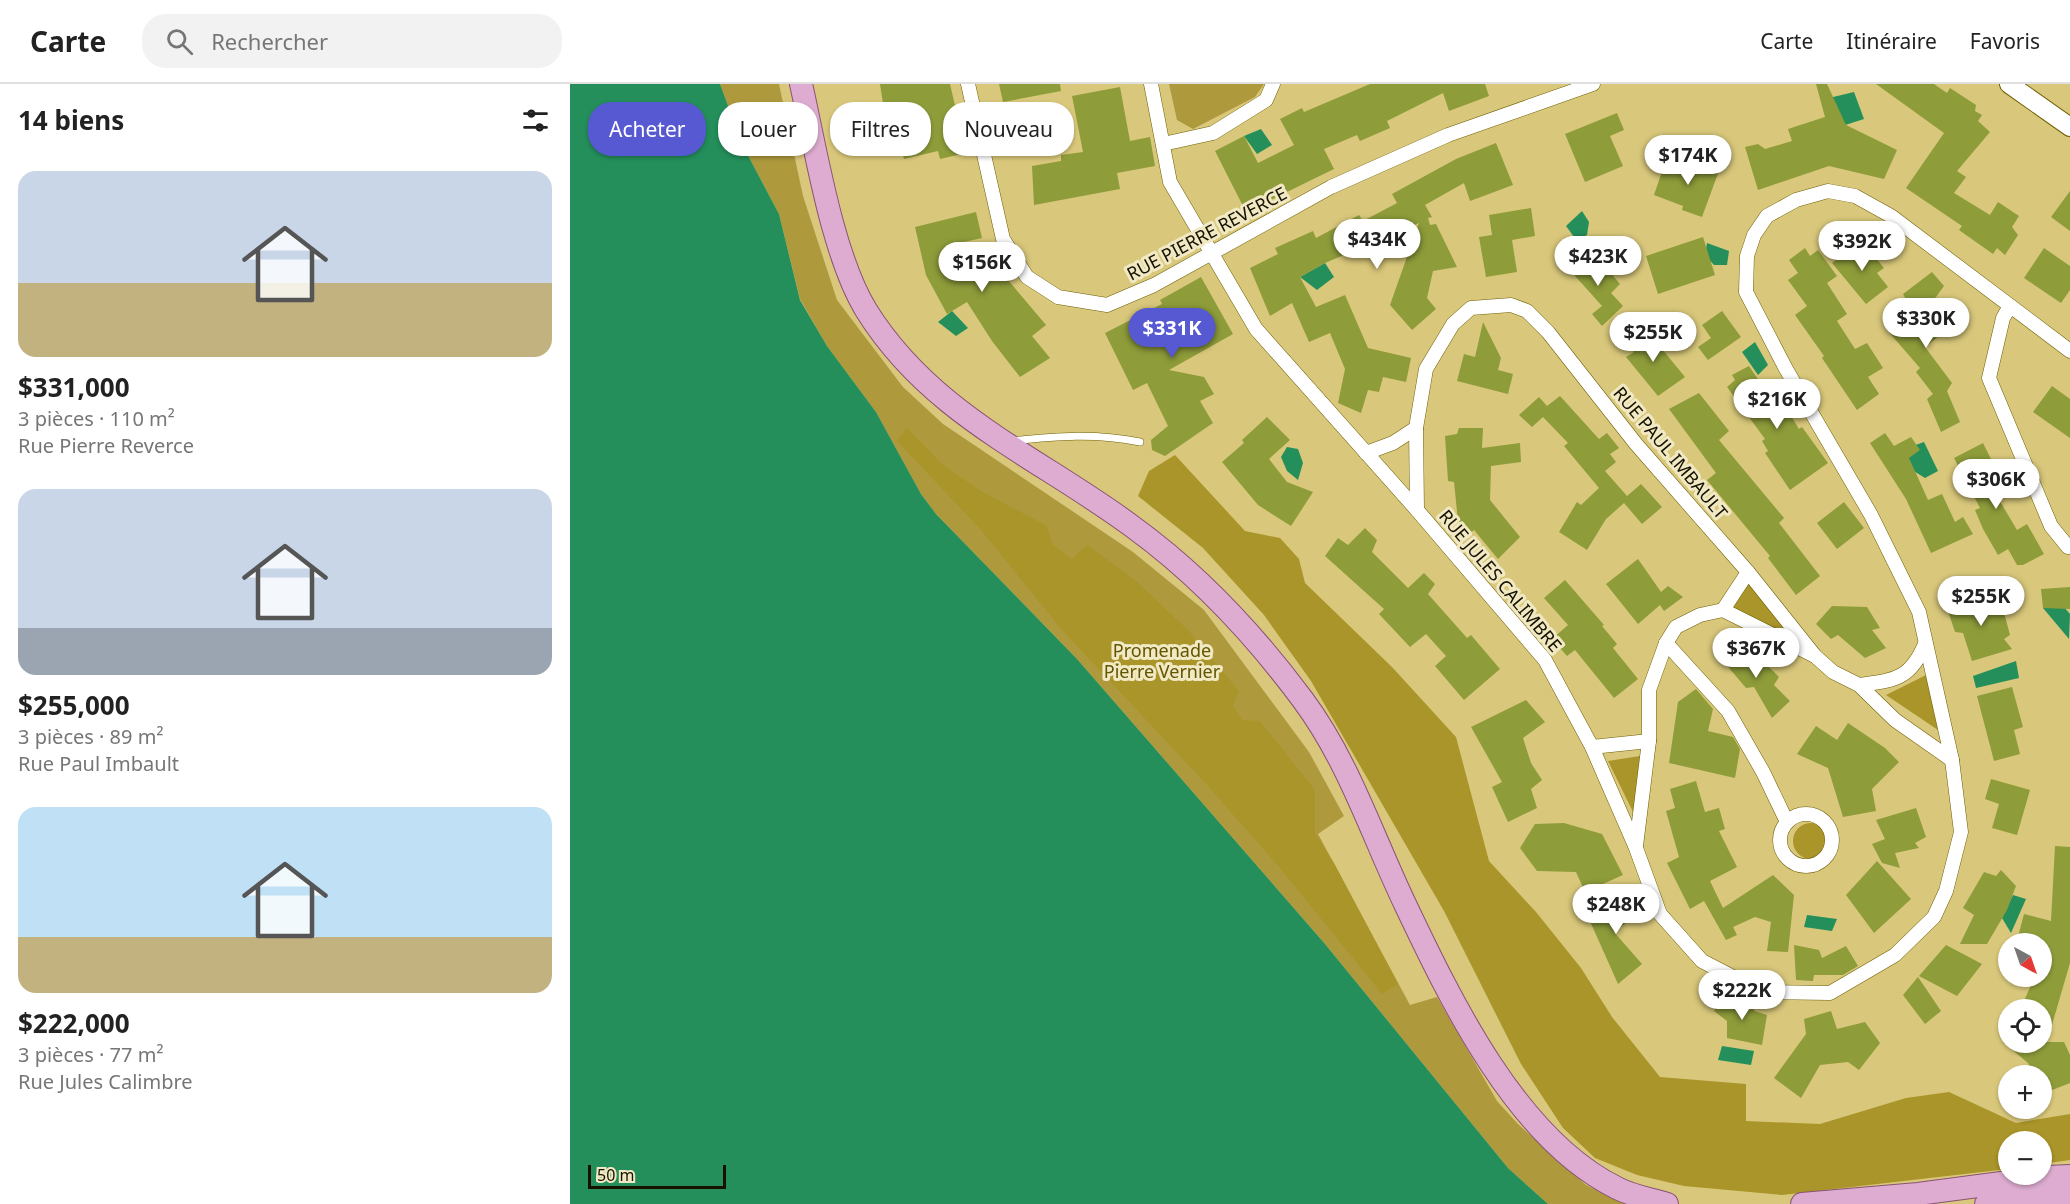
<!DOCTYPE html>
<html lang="fr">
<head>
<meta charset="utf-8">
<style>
  body { margin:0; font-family:"Noto Sans",sans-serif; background:#f2f2f2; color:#222; height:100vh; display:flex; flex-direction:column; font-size:22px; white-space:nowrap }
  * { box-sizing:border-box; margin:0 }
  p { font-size:20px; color:#767676 }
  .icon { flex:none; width:33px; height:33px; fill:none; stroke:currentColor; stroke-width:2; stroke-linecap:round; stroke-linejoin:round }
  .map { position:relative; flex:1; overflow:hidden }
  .panel { display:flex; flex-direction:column; background:#fff; width:570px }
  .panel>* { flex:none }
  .guide { position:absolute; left:18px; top:18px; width:570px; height:54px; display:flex; gap:12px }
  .needle { width:39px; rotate:140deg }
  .tools { position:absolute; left:1428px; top:849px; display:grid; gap:12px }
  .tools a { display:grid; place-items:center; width:54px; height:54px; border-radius:50%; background:#fff; box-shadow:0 2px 4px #0004; font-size:30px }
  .scale { position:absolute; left:18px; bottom:15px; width:138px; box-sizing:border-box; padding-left:6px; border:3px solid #171200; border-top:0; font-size:16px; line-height:21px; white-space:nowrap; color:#171200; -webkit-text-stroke:4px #f1e9c4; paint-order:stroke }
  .price { position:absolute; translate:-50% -51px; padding:0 14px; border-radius:21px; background:#fff; color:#222; font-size:20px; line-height:39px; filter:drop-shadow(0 2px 3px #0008) }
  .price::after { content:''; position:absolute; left:50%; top:36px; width:18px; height:14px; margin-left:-9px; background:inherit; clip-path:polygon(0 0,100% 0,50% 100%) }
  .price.selected { background:#5659d1; color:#fff }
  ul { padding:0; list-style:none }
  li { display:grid; align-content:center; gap:12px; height:318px; padding:0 18px }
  li span { display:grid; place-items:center; height:186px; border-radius:18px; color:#555 }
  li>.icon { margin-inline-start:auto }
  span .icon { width:108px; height:108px; fill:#fffc; stroke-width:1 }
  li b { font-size:26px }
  h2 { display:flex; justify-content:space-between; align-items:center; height:72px; padding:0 18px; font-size:26px }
  .chip { padding:0 21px; border-radius:24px; background:#fff; box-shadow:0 2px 4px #0004; font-size:21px; line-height:54px }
  .chip.selected { background:#5659d1; color:#fff }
  header { display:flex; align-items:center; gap:36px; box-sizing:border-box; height:84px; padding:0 30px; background:#fff; border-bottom:2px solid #e0e0e0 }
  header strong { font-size:28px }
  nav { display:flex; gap:33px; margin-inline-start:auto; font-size:21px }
  .search { width:420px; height:54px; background:#f2f2f2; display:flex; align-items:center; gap:15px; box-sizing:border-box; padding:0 21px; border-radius:24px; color:#767676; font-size:22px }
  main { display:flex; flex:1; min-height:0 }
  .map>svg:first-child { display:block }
  .green { fill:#ae9a3d }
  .forest { fill:#aa952a }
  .water { fill:#248f5b }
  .building { fill:#8e9c3a }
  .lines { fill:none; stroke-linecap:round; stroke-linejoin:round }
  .service-casing { stroke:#6f5f03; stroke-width:8 }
  .minor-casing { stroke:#6f5f03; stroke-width:15 }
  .tertiary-casing { stroke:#6f5f03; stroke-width:20 }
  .primary-casing { stroke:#895273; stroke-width:24 }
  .service { stroke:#fff; stroke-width:7 }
  .minor { stroke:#fff; stroke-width:14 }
  .tertiary { stroke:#fff; stroke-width:18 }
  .primary { stroke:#ddacd0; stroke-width:22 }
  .labels { text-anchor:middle; stroke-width:6; stroke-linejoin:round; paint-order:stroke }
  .street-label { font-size:18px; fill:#171200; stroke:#f1e9c4 }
  .park-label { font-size:18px; fill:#635400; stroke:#f1e9c4 }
</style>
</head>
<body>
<header>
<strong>Carte</strong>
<div class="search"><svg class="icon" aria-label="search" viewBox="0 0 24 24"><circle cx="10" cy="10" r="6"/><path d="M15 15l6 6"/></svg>Rechercher</div>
<nav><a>Carte</a><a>Itinéraire</a><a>Favoris</a></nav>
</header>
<main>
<section class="panel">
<h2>14 biens<svg class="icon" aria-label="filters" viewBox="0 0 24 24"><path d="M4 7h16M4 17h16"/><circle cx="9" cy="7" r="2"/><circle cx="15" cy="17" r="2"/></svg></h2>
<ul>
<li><span style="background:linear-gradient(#c9d6e8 60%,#c2b280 0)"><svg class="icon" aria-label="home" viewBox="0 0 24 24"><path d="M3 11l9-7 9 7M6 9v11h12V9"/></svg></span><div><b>$331,000</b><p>3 pièces · 110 m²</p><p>Rue Pierre Reverce</p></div></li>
<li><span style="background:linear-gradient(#c9d6e8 75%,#9aa5b1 0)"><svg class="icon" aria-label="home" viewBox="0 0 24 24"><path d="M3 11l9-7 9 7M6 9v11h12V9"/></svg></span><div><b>$255,000</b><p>3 pièces · 89 m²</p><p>Rue Paul Imbault</p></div></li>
<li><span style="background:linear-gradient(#bfe0f5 70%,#c2b280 0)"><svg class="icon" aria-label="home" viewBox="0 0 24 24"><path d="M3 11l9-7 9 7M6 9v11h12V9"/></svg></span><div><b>$222,000</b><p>3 pièces · 77 m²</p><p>Rue Jules Calimbre</p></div></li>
</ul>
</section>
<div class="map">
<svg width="1500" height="1120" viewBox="0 0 1500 1120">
  <rect width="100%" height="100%" fill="#d9c87b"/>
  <g class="green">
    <polygon points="150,0 209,0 233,112 267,216 333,303 373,340 563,468 634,526 739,668 774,732 748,750 840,921 867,913 927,1017 948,1040 1016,1101 1054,1120 978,1120 938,1084 755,860 507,575 366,430 351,410 306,328 257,262 230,215 209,130 173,62"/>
    <polygon points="599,0 694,0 685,13 623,45 607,36"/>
  </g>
  <g class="forest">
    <polygon points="337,344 372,380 411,407 477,442 482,460 502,475 517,461 563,494 619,547 669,607 663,621 672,636 690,637 745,706 745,749 764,779 828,900 812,910 710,784 637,701 492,546 411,446 327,357"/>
    <polygon points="605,371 675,447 710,454 729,475 735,499 822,583 886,653 919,777 966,828 1011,884 1042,933 1090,993 1176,1000 1176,1037 1250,1040 1336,1014 1379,1008 1446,1039 1500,1030 1500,1076 1472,1080 1472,1058 1438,1058 1438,1085 1212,1111 1114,1102 1067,1091 1025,1074 993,1044 951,980 874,827 741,597 694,531 633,464 568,412 579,387"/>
    <polygon points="1182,493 1235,564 1159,526"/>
    <polygon points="1358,590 1371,648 1316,611"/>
    <polygon points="1070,672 1064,730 1038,677"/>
    <circle cx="1241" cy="757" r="18"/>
  </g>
  <g class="water">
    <polygon points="0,0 150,0 173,62 209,130 230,216 257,262 306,328 351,410 366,430 507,575 755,860 938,1084 978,1120 0,1120"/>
    <polygon points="1284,8 1294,35 1269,43 1259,14"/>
    <polygon points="691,45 702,61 687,70 674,52"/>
    <polygon points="1012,127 1019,138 1017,151 1007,157 996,142"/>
    <polygon points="1137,159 1159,167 1157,181 1144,181 1135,171"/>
    <polygon points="755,179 764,193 747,206 730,193"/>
    <polygon points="382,227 398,244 386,252 368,238"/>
    <polygon points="1185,258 1198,281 1188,291 1172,268"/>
    <polygon points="1354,358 1368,387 1355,394 1334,381 1337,364"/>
    <polygon points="717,363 728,365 733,379 728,396 717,387 711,373"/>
    <polygon points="1489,517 1500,530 1499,555 1473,524"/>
    <polygon points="1446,577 1449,594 1406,604 1403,592"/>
    <polygon points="1443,811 1456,815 1441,849 1432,834"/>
    <polygon points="1237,831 1267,835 1262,847 1234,843"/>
    <polygon points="1152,962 1184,967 1181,981 1148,976"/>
  </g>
  <g class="building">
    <polygon points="310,0 380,0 396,69 370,75 368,67 334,75 322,25 314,26"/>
    <polygon points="429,0 490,0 491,7 433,18"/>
    <polygon points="800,0 915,0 919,12 879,27 873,9 817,37 820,44 790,57 787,51 754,65 764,85 676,128 645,67 674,52 688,79 724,61 710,35 732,24 734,28"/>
    <polygon points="1246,0 1257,0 1276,41 1327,66 1314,95 1259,82 1188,106 1175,63 1188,60 1195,65 1222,57 1218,45 1255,33"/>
    <polygon points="1306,0 1364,0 1377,9 1380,4 1406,21 1405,27 1412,31 1408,37 1420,48 1387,87 1396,93 1384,109 1420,131 1428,118 1449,132 1442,143 1448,151 1435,171 1427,164 1423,170 1389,146 1392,142 1336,104 1374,49"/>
    <polygon points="550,3 560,57 580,53 585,82 547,89 550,105 464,121 462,82 491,77 491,71 513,68 502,12"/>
    <polygon points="1047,29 1054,46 1040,52 1053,82 1015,98 995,50"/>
    <polygon points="926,59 943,101 900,117 894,99 855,121 862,133 858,134 860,141 866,140 887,183 863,187 857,214 866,225 842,246 820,221 849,139 755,179 730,193 746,223 775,211 798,264 841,274 836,298 813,293 809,308 798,306 791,329 768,319 775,285 760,249 739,258 722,219 700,232 680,184 708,170 705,164 743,147 746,154 789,131 793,137 827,119 822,110 886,75"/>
    <polygon points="1128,75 1150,84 1132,133 1112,126 1113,122 1084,111 1096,76 1123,87"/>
    <polygon points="1500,107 1500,147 1481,133"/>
    <polygon points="961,124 965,152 942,156 947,188 916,193 909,153 922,151 919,131"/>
    <polygon points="406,128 412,154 376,162 384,196 412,179 420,189 427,183 476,241 462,252 480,274 450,293 422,257 397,218 377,230 356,191 345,143"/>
    <polygon points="1133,153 1145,191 1088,210 1076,172"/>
    <polygon points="1284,161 1293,166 1296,162 1314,184 1307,189 1318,203 1296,220 1262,179"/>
    <polygon points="1235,164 1240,172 1248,166 1267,192 1257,199 1277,230 1267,237 1285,265 1297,259 1313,284 1298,293 1309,310 1287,326 1252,274 1254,272 1225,231 1237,222 1218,196 1228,189 1219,176"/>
    <polygon points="1474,164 1500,182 1500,206 1491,219 1454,194"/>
    <polygon points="1010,172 1018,181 1028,174 1050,200 1041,209 1053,222 1032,242 1022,230 1032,222 997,183"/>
    <polygon points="1362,188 1374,202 1353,231 1368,253 1355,263 1382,299 1377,307 1390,338 1371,348 1357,315 1363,310 1346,288 1350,284 1317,246 1342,226 1333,210"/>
    <polygon points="631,193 663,250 599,286 634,293 644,310 630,317 643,339 595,372 582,366 581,356 598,342 577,299 563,306 535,249 592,220 590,216"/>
    <polygon points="1152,227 1171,253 1138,276 1128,263 1141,254 1132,241"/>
    <polygon points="913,238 931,274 928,286 943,290 938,310 887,297 894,270 905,273"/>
    <polygon points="1074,243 1115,293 1088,312 1056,273 1064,268 1056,258"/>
    <polygon points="1179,282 1196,307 1204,304 1229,345 1232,343 1258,379 1220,406 1195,369 1198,367 1192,357 1195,355 1157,303 1165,296 1162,291"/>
    <polygon points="1482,302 1500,315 1500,354 1463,328"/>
    <polygon points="1129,309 1159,347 1149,356 1214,434 1209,439 1250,492 1226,511 1198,474 1200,472 1137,396 1146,389 1099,325"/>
    <polygon points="990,312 1029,355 1037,349 1049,364 1040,370 1046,378 1035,387 1057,412 1071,400 1092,423 1072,440 1054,419 1036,435 1017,466 989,448 1007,418 1011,421 1029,404 994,362 998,359 973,333 962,343 949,331 969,313 977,322"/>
    <polygon points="697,333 720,356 699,375 717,398 743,408 721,442 688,421 652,378 674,359 672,356"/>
    <polygon points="889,344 913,344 912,364 950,359 951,378 921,382 920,416 950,453 928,475 904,446 898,451 888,437 884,398 878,397 875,352 887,350"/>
    <polygon points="1315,349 1324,362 1341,353 1350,366 1339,374 1358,416 1372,410 1385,438 1393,433 1403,450 1361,469 1336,415 1300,359"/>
    <polygon points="1413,359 1423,379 1413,384 1428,414 1447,446 1457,440 1474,470 1453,481 1447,481 1438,465 1428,471 1413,445 1405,426 1410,424 1384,374"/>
    <polygon points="1274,418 1294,444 1267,465 1247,439"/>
    <polygon points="795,444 807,456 802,468 838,504 854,489 865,500 858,510 897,554 901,551 930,585 894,616 865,582 876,572 856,550 840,563 809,530 814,525 755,472 768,454 778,461"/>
    <polygon points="1068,475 1091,508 1098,502 1113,513 1094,527 1090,521 1068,540 1036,500"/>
    <polygon points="995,496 1034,541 1032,542 1047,560 1043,564 1068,595 1044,614 1005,566 997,572 982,555 998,541 974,514"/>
    <polygon points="1500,503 1500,525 1473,524 1471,505"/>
    <polygon points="1415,508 1423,526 1433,525 1440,551 1434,555 1442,565 1402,577 1393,549 1385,548 1377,524"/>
    <polygon points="1262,522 1297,523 1310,544 1302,546 1316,564 1295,574 1268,551 1261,555 1246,540"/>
    <polygon points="1164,561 1185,585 1193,577 1209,593 1204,601 1220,617 1202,634 1184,603 1176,604 1148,571"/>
    <polygon points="1442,603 1453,643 1444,646 1450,670 1424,677 1407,612"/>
    <polygon points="1126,605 1143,625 1138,647 1163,653 1170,665 1165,694 1099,679 1108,618"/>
    <polygon points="956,616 975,638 953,654 961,679 972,696 961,705 967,724 938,738 922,703 932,698 901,643"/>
    <polygon points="1278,639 1315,664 1329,678 1302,705 1306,727 1273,733 1258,684 1227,670 1246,642 1267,656"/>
    <polygon points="1421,695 1460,706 1447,751 1422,744 1429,720 1415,715"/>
    <polygon points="1126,697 1135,728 1149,724 1155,745 1149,747 1167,783 1140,797 1153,824 1203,791 1224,811 1218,868 1197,867 1201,838 1185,833 1163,843 1167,851 1156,856 1134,817 1120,825 1097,779 1109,773 1096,727 1105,724 1100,705"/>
    <polygon points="1346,724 1356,753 1345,759 1349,764 1325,769 1330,784 1312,779 1302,760 1315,755 1306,736"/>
    <polygon points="994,739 1032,750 1053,791 1015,808 1006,788 967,787 950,764 965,740"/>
    <polygon points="1485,762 1500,763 1500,879 1477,958 1494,958 1500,971 1500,999 1472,1010 1472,992 1464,992 1458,979 1433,958 1472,958 1472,926 1450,926 1465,892 1472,892 1472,860 1446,860 1454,830 1481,837"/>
    <polygon points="1307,777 1341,815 1304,849 1276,811"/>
    <polygon points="1431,786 1446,802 1437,826 1417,860 1390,860 1404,831 1393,824 1414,788 1426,792"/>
    <polygon points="1058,804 1068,830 1044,848 1072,880 1048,900 1019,835"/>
    <polygon points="1224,861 1249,866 1252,874 1276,862 1288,882 1273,891 1244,891 1243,897 1226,896"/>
    <polygon points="1376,861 1412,880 1387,912 1349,892"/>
    <polygon points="1348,893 1371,927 1355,940 1333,911"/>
    <polygon points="1151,914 1175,917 1185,922 1184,927 1197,931 1192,961 1157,954 1157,937 1144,927"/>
    <polygon points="1261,927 1267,945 1295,938 1310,959 1289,986 1278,978 1250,981 1231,1014 1204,994 1236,950 1234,935"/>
  </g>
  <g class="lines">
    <g class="service-casing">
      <path id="service" d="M442,357C487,352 526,349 570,358"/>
    </g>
    <g class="minor-casing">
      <g id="minor">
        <polyline points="398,0 433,155 457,193 488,213 537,221 584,201 761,103 878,51 1023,0"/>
        <polyline points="581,0 600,98 686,245 847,426 975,576 1022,663 1066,764 1090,830 1132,877 1192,908 1260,909 1325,871 1364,833 1376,807 1391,748 1382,676 1349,528 1301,431 1216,285 1176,208 1177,172 1184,151 1197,132 1226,116 1258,107 1285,112 1321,132 1500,267"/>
        <polyline points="593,60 643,49 696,16 703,0"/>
        <polyline points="1440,222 1433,234 1419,294 1481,442 1498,463"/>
        <polyline points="796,369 823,359 846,344"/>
        <polyline points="847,426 846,344 856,285 883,240 901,224 941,221 957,227 978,248 1066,360 1178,488 1245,572"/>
        <polyline points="1153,526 1178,488"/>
        <polyline points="1096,559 1158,627 1193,688 1217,738"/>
        <path d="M1289,601C1324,596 1340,596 1355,560"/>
        <polyline points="1022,663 1079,657 1079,606 1096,559 1106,543 1130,531 1153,526 1245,572 1263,588 1289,601 1325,636 1382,676"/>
        <circle cx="1236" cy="756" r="26"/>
        <polyline points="1066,762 1079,657"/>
      </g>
    </g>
    <g class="tertiary-casing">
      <polyline id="tertiary" points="1439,0 1500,43"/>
    </g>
    <g class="primary-casing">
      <g id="primary">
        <path d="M231,0C246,66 262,170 296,226C361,331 469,373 563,443C629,491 684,550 733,616C779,678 802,751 835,820C881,917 947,1055 1047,1104C1062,1112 1081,1115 1097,1120"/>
        <polyline points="1232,1120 1348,1110 1477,1093 1500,1092"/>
        <polyline points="1416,1120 1500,1112"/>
      </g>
    </g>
    <use href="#service" class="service"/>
    <use href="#minor" class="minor"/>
    <use href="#tertiary" class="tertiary"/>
    <use href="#primary" class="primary"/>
  </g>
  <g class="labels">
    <g class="street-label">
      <text transform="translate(637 150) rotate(-28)" y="6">RUE PIERRE REVERCE</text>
      <text transform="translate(1100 369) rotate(50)" y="6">RUE PAUL IMBAULT</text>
      <text transform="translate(930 497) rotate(50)" y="6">RUE JULES CALIMBRE</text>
    </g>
    <g class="park-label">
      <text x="592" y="573">Promenade<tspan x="592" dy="21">Pierre Vernier</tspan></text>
    </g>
  </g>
</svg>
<div class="tools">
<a><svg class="needle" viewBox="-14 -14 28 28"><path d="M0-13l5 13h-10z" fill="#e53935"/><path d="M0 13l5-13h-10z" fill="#767676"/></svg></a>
<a><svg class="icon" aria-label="locate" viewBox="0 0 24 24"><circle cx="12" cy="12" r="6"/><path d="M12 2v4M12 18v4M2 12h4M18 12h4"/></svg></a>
<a>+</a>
<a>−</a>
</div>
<div class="scale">50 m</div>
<b class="price" style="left:1118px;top:102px">$174K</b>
<b class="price" style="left:807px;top:186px">$434K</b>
<b class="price" style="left:1292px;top:188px">$392K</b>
<b class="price" style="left:1028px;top:203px">$423K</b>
<b class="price" style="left:412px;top:209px">$156K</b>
<b class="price" style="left:1356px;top:265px">$330K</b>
<b class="price selected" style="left:602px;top:275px">$331K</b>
<b class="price" style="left:1083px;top:279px">$255K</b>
<b class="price" style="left:1207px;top:346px">$216K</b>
<b class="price" style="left:1426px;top:426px">$306K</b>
<b class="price" style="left:1411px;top:543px">$255K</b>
<b class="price" style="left:1186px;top:595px">$367K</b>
<b class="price" style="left:1046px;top:851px">$248K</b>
<b class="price" style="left:1172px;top:937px">$222K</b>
<div class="guide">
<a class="chip selected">Acheter</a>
<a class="chip">Louer</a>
<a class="chip">Filtres</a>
<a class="chip">Nouveau</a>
</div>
</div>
</main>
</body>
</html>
